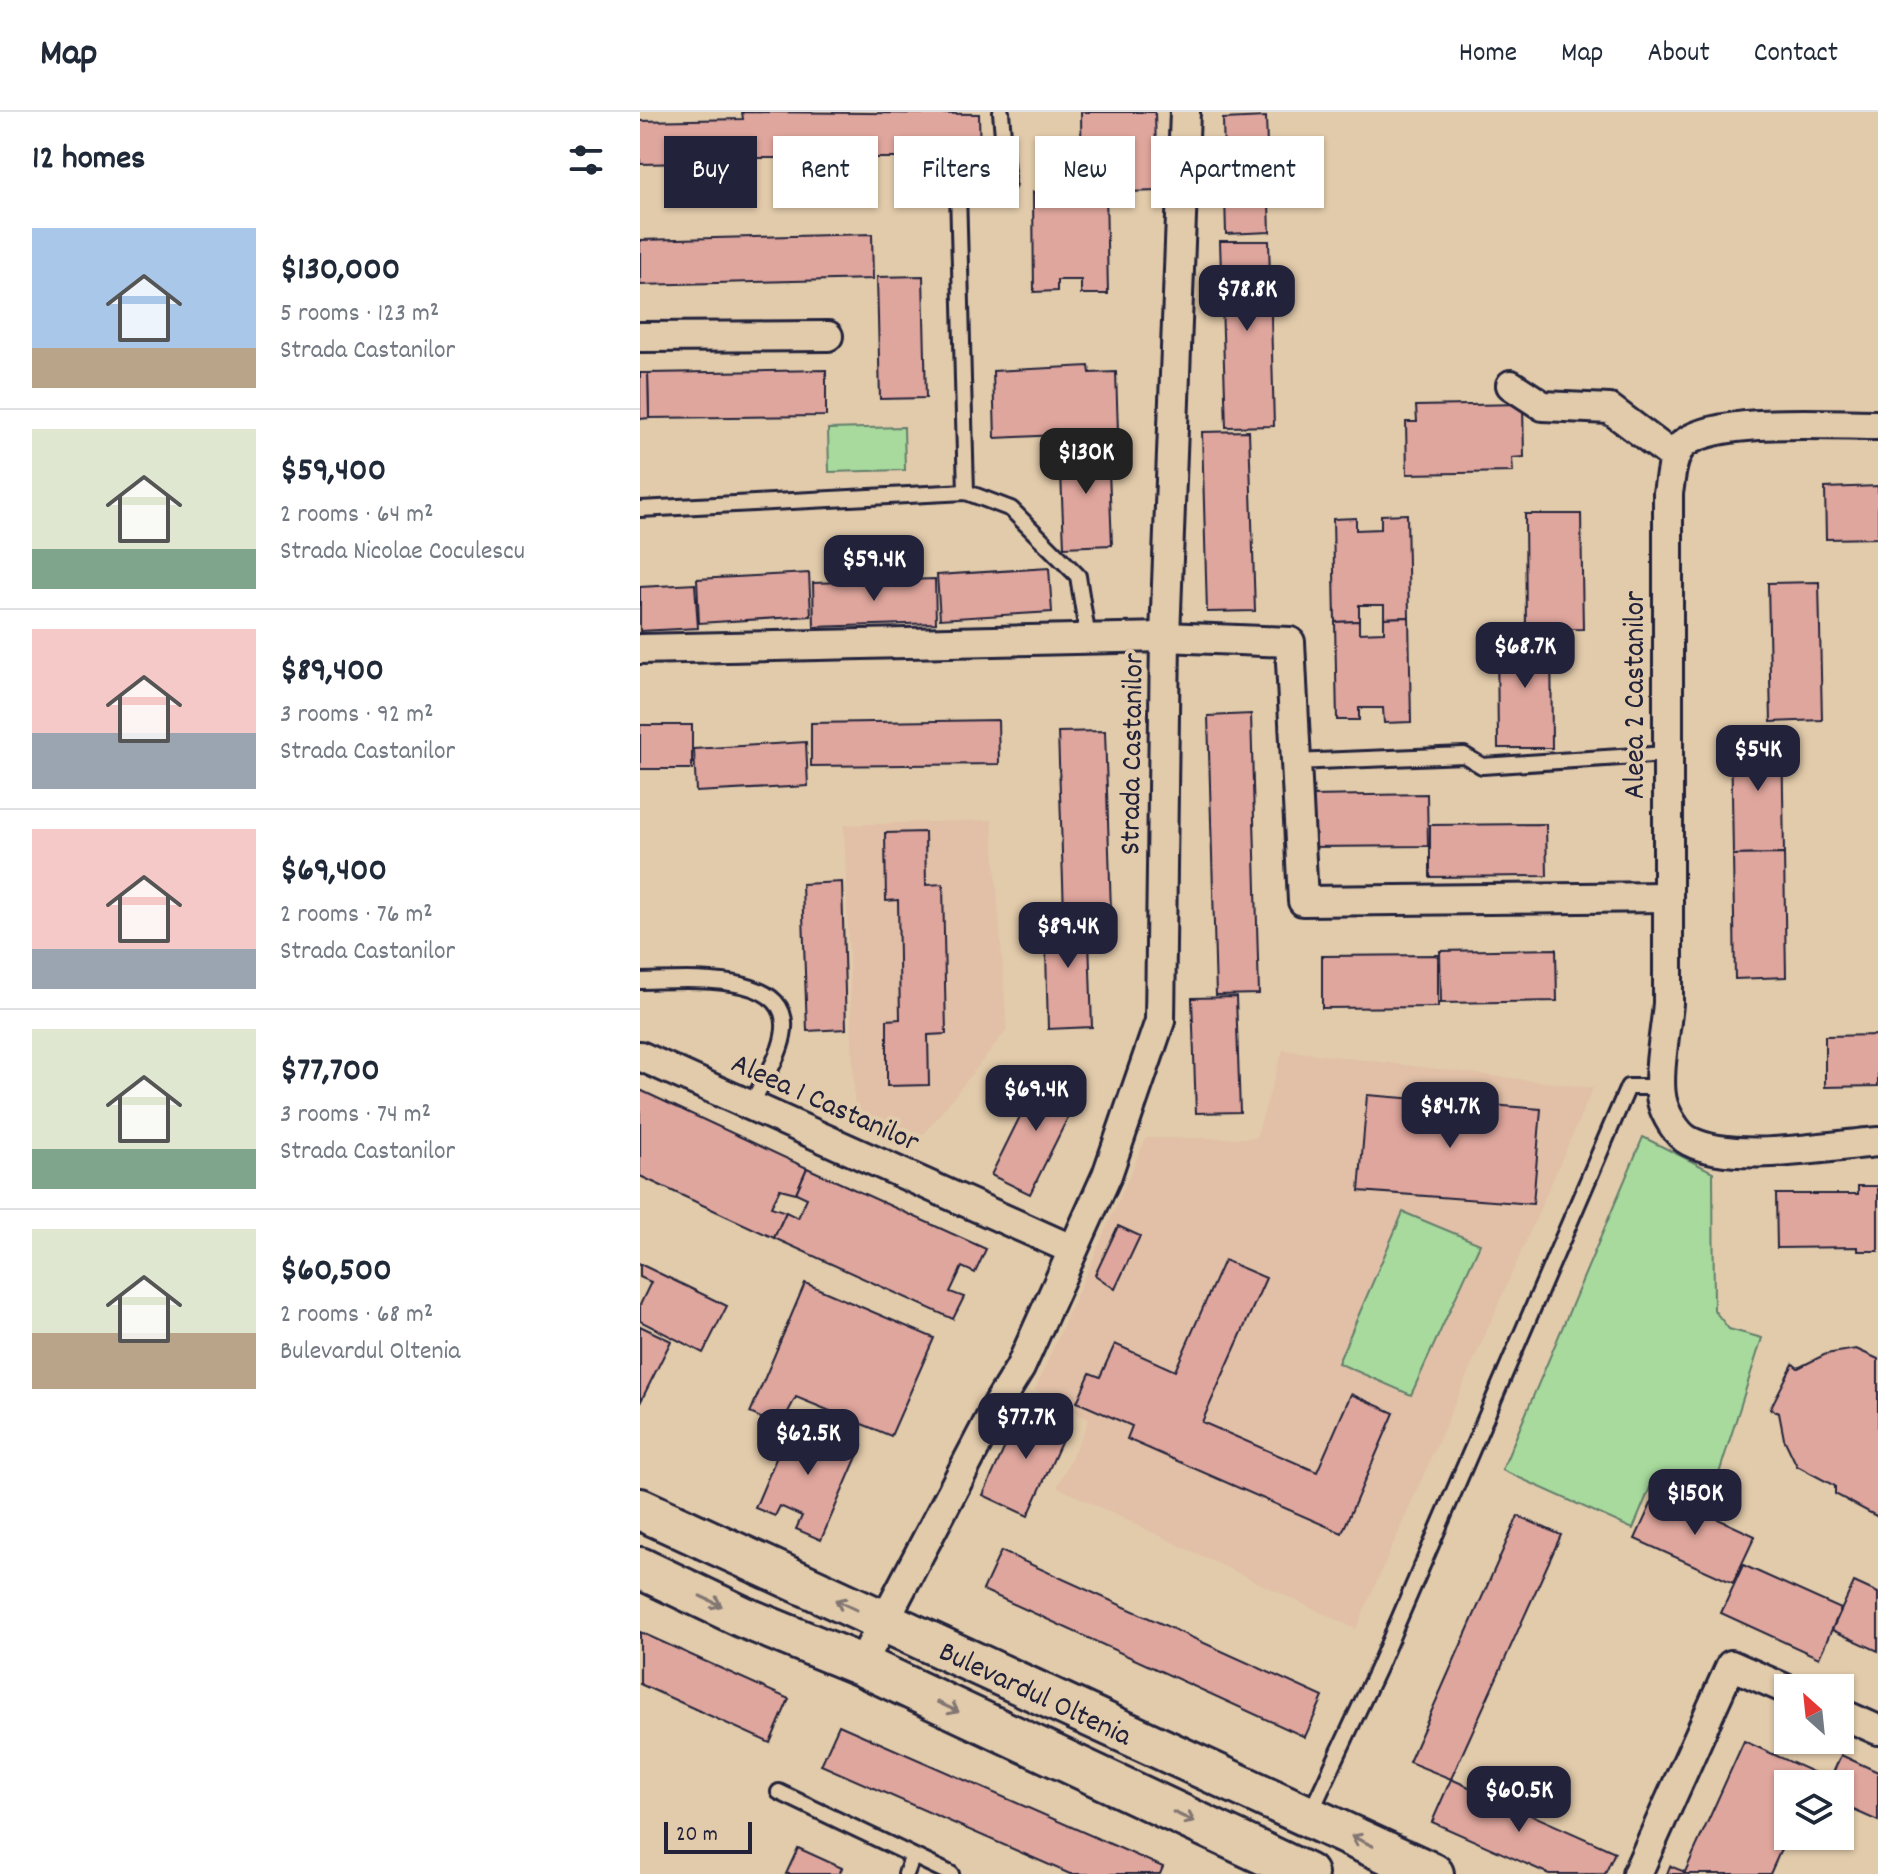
<!DOCTYPE html>
<html lang="en">
<head>
<meta charset="utf-8">
<style>
  body { margin:0; font-family:Dekko,sans-serif; background:#f6f6f7; color:#1f2937; height:100vh; display:flex; flex-direction:column; font-size:30px; white-space:nowrap }
  * { box-sizing:border-box; margin:0 }
  p { font-size:26px; color:#747a83 }
  .icon { flex:none; width:44px; height:44px; fill:none; stroke:currentColor; stroke-width:2; stroke-linecap:round; stroke-linejoin:round }
  .map { position:relative; flex:1; overflow:hidden }
  .sheet { display:flex; flex-direction:column; background:#fff; width:640px }
  .sheet>* { flex:none }
  .banner { position:absolute; left:24px; top:24px; width:760px; height:72px; display:flex; gap:16px }
  .needle { width:52px; rotate:333deg }
  .fabs { position:absolute; left:1134px; top:1562px; display:grid; gap:16px }
  .fabs a { display:grid; place-items:center; width:80px; height:80px; border-radius:0px; background:#fff; box-shadow:0 2px 6px #0004; font-size:40px }
  .scale { position:absolute; left:24px; bottom:20px; width:88px; box-sizing:border-box; padding-left:8px; border:4px solid #22223b; border-top:0; font-size:22px; line-height:28px; white-space:nowrap; color:#22223b; -webkit-text-stroke:6px #e2cbab; paint-order:stroke }
  .price { position:absolute; translate:-50% -68px; padding:0 18px; border-radius:16px; background:#22223b; color:#fff; font-size:26px; line-height:52px; filter:drop-shadow(0 2px 4px #0008) }
  .price::after { content:''; position:absolute; left:50%; top:48px; width:24px; height:18px; margin-left:-12px; background:inherit; clip-path:polygon(0 0,100% 0,50% 100%) }
  .price.current { background:#222; color:#fff }
  ul { padding:0; list-style:none }
  li { display:flex; align-items:center; gap:24px; height:200px; padding:0 32px }
  li+li { border-top:2px solid #e0e1e3 }
  li span { display:grid; place-items:center; flex:none; width:224px; height:160px; border-radius:0px; color:#555 }
  li>.icon { margin-inline-start:auto }
  span .icon { width:96px; height:96px; fill:#fffc; stroke-width:1 }
  li b { font-size:34px }
  h2 { display:flex; justify-content:space-between; align-items:center; height:96px; padding:0 32px; font-size:34px }
  .pill { padding:0 28px; border-radius:0px; background:#fff; box-shadow:0 2px 6px #0004; font-size:28px; line-height:72px }
  .pill.current { background:#22223b; color:#fff }
  header { display:flex; align-items:center; gap:48px; box-sizing:border-box; height:112px; padding:0 40px; background:#fff; border-bottom:2px solid #e0e1e3 }
  header strong { font-size:38px }
  nav { display:flex; gap:44px; margin-inline-start:auto; font-size:28px }
  main { display:flex; flex:1; min-height:0 }
  .map>svg:first-child { display:block }
  .built { fill:#e1c0a7 }
  .green { fill:#a7da9c; stroke:#647e6c; stroke-width:2 }
  .building { fill:#dfa69d; stroke:#22223b; stroke-width:2 }
  .lines { fill:none; stroke-linecap:round; stroke-linejoin:round }
  .lane-casing { stroke:#22223b; stroke-width:20 }
  .street-casing { stroke:#22223b; stroke-width:34 }
  .secondary-casing { stroke:#22223b; stroke-width:46 }
  .lane { stroke:#e2cbab; stroke-width:14 }
  .street { stroke:#e2cbab; stroke-width:28 }
  .secondary { stroke:#e2cbab; stroke-width:40 }
  .oneway { stroke:#827673 }
  .labels { text-anchor:middle; stroke-width:8; stroke-linejoin:round; paint-order:stroke }
  .street-label { font-size:30px; fill:#22223b; stroke:#e2cbab }
</style>
</head>
<body>
<header>
<strong>Map</strong>
<nav><a>Home</a><a>Map</a><a>About</a><a>Contact</a></nav>
</header>
<main>
<section class="sheet">
<h2>12 homes<svg class="icon" aria-label="filters" viewBox="0 0 24 24"><path d="M4 7h16M4 17h16"/><circle cx="9" cy="7" r="2"/><circle cx="15" cy="17" r="2"/></svg></h2>
<ul>
<li><span style="background:linear-gradient(#a9c7e8 75%,#b9a48a 0)"><svg class="icon" aria-label="home" viewBox="0 0 24 24"><path d="M3 11l9-7 9 7M6 9v11h12V9"/></svg></span><div><b>$130,000</b><p>5 rooms · 123 m²</p><p>Strada Castanilor</p></div></li>
<li><span style="background:linear-gradient(#dfe7d0 75%,#7fa58c 0)"><svg class="icon" aria-label="home" viewBox="0 0 24 24"><path d="M3 11l9-7 9 7M6 9v11h12V9"/></svg></span><div><b>$59,400</b><p>2 rooms · 64 m²</p><p>Strada Nicolae Coculescu</p></div></li>
<li><span style="background:linear-gradient(#f6c9c9 65%,#9aa5b1 0)"><svg class="icon" aria-label="home" viewBox="0 0 24 24"><path d="M3 11l9-7 9 7M6 9v11h12V9"/></svg></span><div><b>$89,400</b><p>3 rooms · 92 m²</p><p>Strada Castanilor</p></div></li>
<li><span style="background:linear-gradient(#f6c9c9 75%,#9aa5b1 0)"><svg class="icon" aria-label="home" viewBox="0 0 24 24"><path d="M3 11l9-7 9 7M6 9v11h12V9"/></svg></span><div><b>$69,400</b><p>2 rooms · 76 m²</p><p>Strada Castanilor</p></div></li>
<li><span style="background:linear-gradient(#dfe7d0 75%,#7fa58c 0)"><svg class="icon" aria-label="home" viewBox="0 0 24 24"><path d="M3 11l9-7 9 7M6 9v11h12V9"/></svg></span><div><b>$77,700</b><p>3 rooms · 74 m²</p><p>Strada Castanilor</p></div></li>
<li><span style="background:linear-gradient(#dfe7d0 65%,#b9a48a 0)"><svg class="icon" aria-label="home" viewBox="0 0 24 24"><path d="M3 11l9-7 9 7M6 9v11h12V9"/></svg></span><div><b>$60,500</b><p>2 rooms · 68 m²</p><p>Bulevardul Oltenia</p></div></li>
</ul>
</section>
<div class="map">
<svg width="1238" height="1762" viewBox="0 0 1238 1762">
  <rect width="100%" height="100%" fill="#e2cbab"/>
  <filter id="ink" filterUnits="userSpaceOnUse"><feTurbulence type="fractalNoise" baseFrequency=".0125" numOctaves="2"/><feDisplacementMap in="SourceGraphic" scale="16" xChannelSelector="R" yChannelSelector="G"/><feConvolveMatrix kernelMatrix="1 2 1 2 8 2 1 2 1" color-interpolation-filters="sRGB"/></filter>
  <g filter="url(#ink)">
    <g class="built">
      <polygon points="352,708 367,918 284,1022 215,1008 204,713"/>
      <polygon points="643,938 953,976 716,1517 417,1375 449,1308 395,1277 506,1026 616,1026"/>
    </g>
    <g class="green">
      <polygon points="264,315 265,358 189,360 188,317"/>
      <polygon points="1003,1025 1073,1060 1074,1198 1089,1217 1122,1226 1076,1371 1055,1381 1014,1366 993,1417 862,1358"/>
      <polygon points="763,1100 840,1132 771,1283 698,1251"/>
    </g>
    <g class="building">
      <polygon points="102,0 339,2 340,46 104,46 104,50 0,52 0,9 103,7"/>
      <polygon points="441,0 515,0 517,79 488,80 488,66 466,66 466,78 442,79"/>
      <polygon points="626,5 630,120 586,122 583,7"/>
      <polygon points="466,78 468,182 441,182 441,168 417,168 417,179 394,180 393,80 417,80 417,93 442,92 442,79"/>
      <polygon points="232,122 233,167 0,173 0,128"/>
      <polygon points="580,129 629,129 634,314 586,315"/>
      <polygon points="283,164 286,286 240,287 237,165"/>
      <polygon points="449,254 450,261 476,260 478,320 355,326 353,259"/>
      <polygon points="186,258 186,304 9,306 8,261"/>
      <polygon points="0,261 8,261 9,306 0,307"/>
      <polygon points="883,292 884,345 872,346 873,360 767,362 766,310 777,310 776,294"/>
      <polygon points="609,319 615,499 567,500 562,320"/>
      <polygon points="468,334 472,433 424,435 420,336"/>
      <polygon points="1238,374 1238,426 1186,427 1185,376"/>
      <polygon points="767,402 769,505 744,506 744,493 719,493 719,509 695,510 693,407 716,406 716,418 741,417 741,403"/>
      <polygon points="885,402 941,402 943,517 886,518"/>
      <polygon points="409,456 412,500 300,507 297,463"/>
      <polygon points="169,461 171,504 59,511 57,467"/>
      <polygon points="295,467 296,511 174,515 173,471"/>
      <polygon points="1179,470 1182,608 1131,610 1128,471"/>
      <polygon points="55,472 58,516 0,519 0,475"/>
      <polygon points="769,505 771,610 744,611 743,596 719,596 719,608 697,608 695,510 719,509 719,521 744,520 744,506"/>
      <polygon points="911,520 912,636 858,636 857,521"/>
      <polygon points="611,602 619,882 576,883 568,604"/>
      <polygon points="358,608 359,652 171,654 171,611"/>
      <rect x="0" y="613" width="52" height="44"/>
      <polygon points="465,619 471,799 424,800 418,620"/>
      <polygon points="1142,619 1144,742 1093,743 1091,620"/>
      <polygon points="166,630 168,674 56,680 54,637"/>
      <polygon points="787,682 788,734 671,735 671,684"/>
      <polygon points="906,712 907,764 790,765 790,713"/>
      <polygon points="285,720 286,773 303,772 306,922 288,923 289,973 247,974 247,908 260,907 258,788 246,789 245,721"/>
      <polygon points="1144,742 1146,865 1095,867 1093,743"/>
      <polygon points="202,770 206,917 167,919 162,772"/>
      <polygon points="448,800 452,915 408,917 405,801"/>
      <polygon points="916,837 917,889 801,891 800,839"/>
      <polygon points="798,843 798,895 682,896 682,844"/>
      <polygon points="596,885 600,1000 556,1001 552,886"/>
      <polygon points="1238,923 1238,974 1185,975 1185,924"/>
      <polygon points="402,960 441,979 390,1082 351,1063"/>
      <polygon points="0,978 167,1056 156,1081 140,1077 131,1095 146,1100 134,1126 0,1064"/>
      <polygon points="727,983 901,997 893,1092 719,1079"/>
      <polygon points="167,1056 346,1137 335,1161 322,1155 310,1180 324,1185 313,1207 134,1126 146,1100 158,1106 167,1086 156,1081"/>
      <polygon points="1218,1074 1238,1074 1238,1139 1218,1139 1218,1135 1137,1136 1136,1082 1218,1082"/>
      <polygon points="478,1114 500,1124 475,1177 455,1163"/>
      <polygon points="584,1148 626,1166 562,1310 677,1360 711,1282 754,1301 702,1421 487,1327 492,1314 437,1290 450,1261 460,1265 475,1232 535,1259"/>
      <polygon points="0,1152 87,1194 63,1241 0,1209 0,1193 11,1170 0,1165"/>
      <polygon points="165,1171 294,1226 251,1324 156,1285 140,1315 110,1301"/>
      <polygon points="0,1214 31,1229 0,1291"/>
      <polygon points="1216,1237 1238,1247 1238,1405 1195,1382 1195,1374 1157,1354 1144,1327 1139,1301 1130,1297 1153,1252 1158,1256 1186,1242"/>
      <polygon points="383,1295 428,1315 388,1404 343,1383"/>
      <polygon points="154,1304 177,1314 172,1326 194,1336 199,1323 222,1333 181,1428 156,1417 162,1404 140,1394 135,1404 115,1396"/>
      <polygon points="1017,1379 1115,1424 1093,1471 995,1427"/>
      <polygon points="878,1404 921,1423 811,1667 769,1650"/>
      <polygon points="361,1439 683,1585 665,1625 343,1478"/>
      <polygon points="1103,1453 1201,1497 1179,1546 1081,1501"/>
      <polygon points="1214,1470 1238,1481 1238,1539 1192,1518"/>
      <polygon points="0,1520 149,1587 130,1631 0,1572"/>
      <polygon points="199,1613 523,1755 520,1762 430,1762 181,1653"/>
      <polygon points="1104,1629 1175,1661 1170,1672 1148,1672 1148,1722 1130,1762 1027,1762 1030,1754 1045,1760"/>
      <polygon points="1201,1643 1238,1660 1238,1709 1200,1692 1200,1672 1188,1672"/>
      <polygon points="811,1667 975,1740 965,1762 909,1762 792,1710"/>
      <polygon points="158,1736 202,1756 199,1762 146,1762"/>
    </g>
    <g class="lines">
      <g class="lane-casing">
        <g id="lane">
          <polyline points="326,380 318,79 367,72 361,0"/>
          <polyline points="0,397 326,380 371,397 438,464 448,527"/>
          <polyline points="654,650 824,643 842,654 1027,642"/>
          <path d="M0,869C38,869 157,856 143,924C139,947 121,972 111,993"/>
          <polyline points="139,1680 311,1762"/>
          <polyline points="669,1704 738,1556 988,975 1021,975"/>
          <polyline points="266,1762 272,1746"/>
        </g>
      </g>
      <g class="street-casing">
        <g id="street">
          <polyline points="0,225 188,224"/>
          <polyline points="871,273 903,294 970,297 1034,345"/>
          <path d="M1238,313C1192,313 1082,305 1046,330C1031,340 1031,365 1028,381V891C1026,918 1016,964 1022,989C1025,1002 1037,1023 1049,1029C1093,1052 1187,1034 1238,1030"/>
          <polyline points="0,537 525,525 650,530 663,789 1026,785"/>
          <polyline points="0,944 431,1137"/>
          <polyline points="221,1553 359,1290 380,1256 467,1063 520,909 525,525 545,0"/>
          <polyline points="1200,1601 1238,1618"/>
          <polyline points="997,1762 1091,1553 1148,1578"/>
        </g>
      </g>
      <g class="secondary-casing">
        <g id="secondary">
          <polyline points="0,1397 793,1762"/>
          <polyline points="0,1456 103,1505 221,1553 667,1762"/>
        </g>
      </g>
      <use href="#lane" class="lane"/>
      <use href="#street" class="street"/>
      <use href="#secondary" class="secondary"/>
    </g>
    <defs><path id="oneway-shaft" d="M-6 0H5M1.5-3L5.5 0L1.5 3" fill="none" stroke-width="1.6" stroke-linecap="round" stroke-linejoin="round" transform="scale(2)"/></defs>
    <g class="oneway">
      <use href="#oneway-shaft" transform="translate(71 1489) rotate(25)"/>
      <use href="#oneway-shaft" transform="translate(206 1493) rotate(-155)"/>
      <use href="#oneway-shaft" transform="translate(308 1595) rotate(25)"/>
      <use href="#oneway-shaft" transform="translate(544 1705) rotate(25)"/>
      <use href="#oneway-shaft" transform="translate(722 1729) rotate(-155)"/>
    </g>
  </g>
  <g class="labels">
    <g class="street-label">
      <text transform="translate(993 583) rotate(-90)" y="10">Aleea 2 Castanilor</text>
      <text transform="translate(490 642) rotate(-89)" y="10">Strada Castanilor</text>
      <text transform="translate(186 989) rotate(24)" y="10">Aleea 1 Castanilor</text>
      <text transform="translate(396 1580) rotate(25)" y="10">Bulevardul Oltenia</text>
    </g>
  </g>
</svg>
<div class="fabs">
<a><svg class="needle" viewBox="-14 -14 28 28"><path d="M0-13l5 13h-10z" fill="#e53935"/><path d="M0 13l5-13h-10z" fill="#747a83"/></svg></a>
<a><svg class="icon" aria-label="layers" viewBox="0 0 24 24"><path d="M12 4l9 5-9 5-9-5zM3 14l9 5 9-5"/></svg></a>
</div>
<div class="scale">20 m</div>
<b class="price" style="left:607px;top:221px">$78.8K</b>
<b class="price current" style="left:446px;top:384px">$130K</b>
<b class="price" style="left:234px;top:491px">$59.4K</b>
<b class="price" style="left:885px;top:578px">$68.7K</b>
<b class="price" style="left:1118px;top:681px">$54K</b>
<b class="price" style="left:428px;top:858px">$89.4K</b>
<b class="price" style="left:396px;top:1021px">$69.4K</b>
<b class="price" style="left:810px;top:1038px">$84.7K</b>
<b class="price" style="left:386px;top:1349px">$77.7K</b>
<b class="price" style="left:168px;top:1365px">$62.5K</b>
<b class="price" style="left:1055px;top:1425px">$150K</b>
<b class="price" style="left:879px;top:1722px">$60.5K</b>
<div class="banner">
<a class="pill current">Buy</a>
<a class="pill">Rent</a>
<a class="pill">Filters</a>
<a class="pill">New</a>
<a class="pill">Apartment</a>
</div>
</div>
</main>
</body>
</html>
